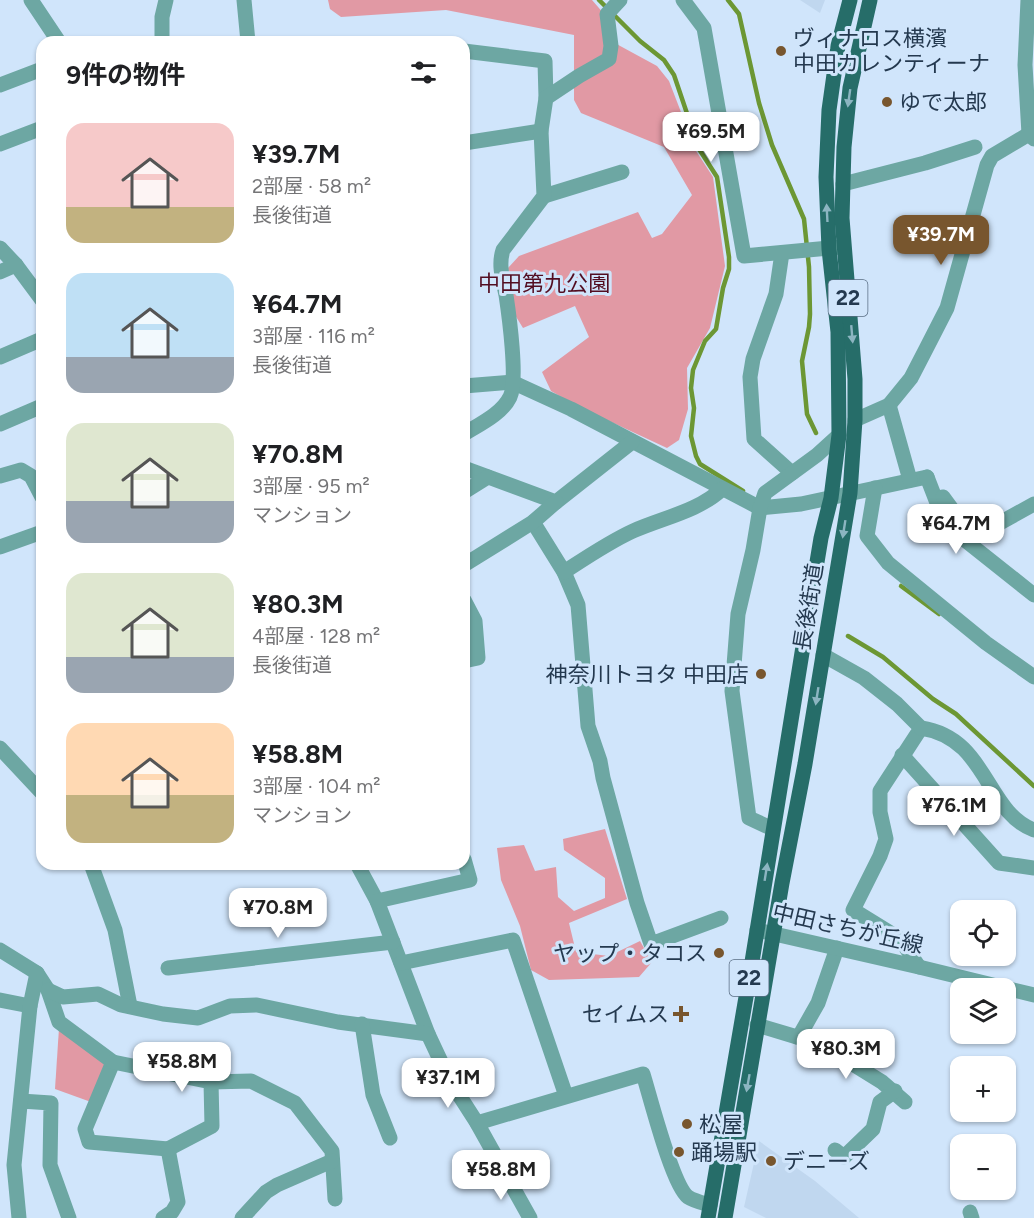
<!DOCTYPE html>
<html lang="ja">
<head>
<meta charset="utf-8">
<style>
  body { margin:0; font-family:Figtree,"Noto Sans JP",sans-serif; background:#f6f6f6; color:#202124; height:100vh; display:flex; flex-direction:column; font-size:22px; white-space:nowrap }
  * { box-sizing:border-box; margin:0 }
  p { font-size:20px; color:#757577 }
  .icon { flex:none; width:33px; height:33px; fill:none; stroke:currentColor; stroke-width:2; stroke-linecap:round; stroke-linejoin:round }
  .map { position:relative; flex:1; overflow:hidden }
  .sheet { position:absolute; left:36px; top:36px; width:434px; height:834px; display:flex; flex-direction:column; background:#fff; border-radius:18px; box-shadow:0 2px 4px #0004 }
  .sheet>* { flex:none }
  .tools { position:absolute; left:950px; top:900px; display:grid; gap:12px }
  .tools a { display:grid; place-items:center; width:66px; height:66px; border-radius:12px; background:#fff; box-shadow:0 2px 4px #0004; font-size:30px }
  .price { position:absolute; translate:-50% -51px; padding:0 14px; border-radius:12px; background:#fff; color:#222; font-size:20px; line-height:39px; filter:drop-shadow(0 2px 3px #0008) }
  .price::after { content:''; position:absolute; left:50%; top:36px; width:18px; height:14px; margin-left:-9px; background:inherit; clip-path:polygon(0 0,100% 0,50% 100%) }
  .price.selected { background:#78562e; color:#fff }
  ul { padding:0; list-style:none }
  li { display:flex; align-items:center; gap:18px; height:150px; padding:0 30px }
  li span { display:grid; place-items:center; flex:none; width:168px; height:120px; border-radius:18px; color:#555 }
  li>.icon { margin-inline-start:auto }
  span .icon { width:72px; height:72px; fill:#fffc; stroke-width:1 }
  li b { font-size:26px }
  h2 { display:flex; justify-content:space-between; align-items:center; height:72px; padding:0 30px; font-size:26px }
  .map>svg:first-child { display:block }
  .built { fill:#c0d7ef }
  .green { fill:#e199a4 }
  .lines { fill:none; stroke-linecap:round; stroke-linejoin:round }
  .stream { stroke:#6c9734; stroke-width:4.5 }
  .minor { stroke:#6da7a3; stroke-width:15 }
  .tertiary { stroke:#6da7a3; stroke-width:15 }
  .primary { stroke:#266d69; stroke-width:15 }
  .oneway { fill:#8cb5c1 }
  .poi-dot { fill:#78562e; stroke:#d0e5fb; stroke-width:2 }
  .labels { text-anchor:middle; stroke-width:6; stroke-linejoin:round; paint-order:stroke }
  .shield { fill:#d0e5fb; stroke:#586d83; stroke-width:1.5 }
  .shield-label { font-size:21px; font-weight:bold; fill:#24394f }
  .poi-label { font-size:22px; fill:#24394f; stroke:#d0e5fb; text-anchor:start }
  .park-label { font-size:22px; fill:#520d21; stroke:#d0e5fb }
  .street-label { font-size:22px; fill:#24394f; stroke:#d0e5fb }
</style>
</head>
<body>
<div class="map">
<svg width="1034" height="1218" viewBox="0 0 1034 1218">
  <rect width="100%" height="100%" fill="#d0e5fb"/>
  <g class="built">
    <polygon points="800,0 825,0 820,13"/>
    <polygon points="759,1141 815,1181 859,1218 766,1218 744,1207"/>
  </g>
  <g class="green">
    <polygon points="328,0 592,0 605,15 611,41 657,66 669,81 696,151 713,177 725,266 710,328 687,368 688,409 679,440 667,448 579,407 551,391 542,372 589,337 575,306 523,328 515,315 508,268 519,256 638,212 652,238 662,234 692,195 664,147 581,113 574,100 574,35 446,10 341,17 330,9"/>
    <polygon points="605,829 627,899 569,923 576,952 609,956 640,941 652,962 639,977 549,980 531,970 520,926 501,880 497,848 524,845 535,871 556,867 558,897 574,911 605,898 605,878 564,850 563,839"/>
    <polygon points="59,1028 107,1064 91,1102 55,1089"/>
  </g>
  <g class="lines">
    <g class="stream">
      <polyline points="599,0 640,41 664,60 674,75 699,149 717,177 729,257 729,269 723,288 716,329 705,341 693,370 691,388 694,408 691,436 696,456 700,464 743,491"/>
      <polyline points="728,0 739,14 759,103 772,145 804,219 809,267 810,314 809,327 802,361 807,414 816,433"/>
      <polyline points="901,586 939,614"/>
      <polyline points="848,636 883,657 933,699 956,714 1034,786"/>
    </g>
    <g class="minor">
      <polyline points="31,0 59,42"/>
      <polyline points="244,0 248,42"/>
      <polyline points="1028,0 1025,65 1029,134 1034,139"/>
      <polyline points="162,42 162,17 166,0"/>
      <polyline points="464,51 545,61 546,98"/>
      <polyline points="0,85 42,69"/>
      <polyline points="464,143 541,131"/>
      <polyline points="0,144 42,128"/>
      <polyline points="843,184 925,163 975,147"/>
      <polyline points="544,196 622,172"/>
      <polyline points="0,248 16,265 42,300"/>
      <polyline points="782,253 776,294 753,359 750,377 754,439 792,473"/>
      <polyline points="0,272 16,265"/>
      <polyline points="0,357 42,339"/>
      <polyline points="464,386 512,382 571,409 760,508 801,504 927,477"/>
      <polyline points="889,405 910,480"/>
      <polyline points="855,420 889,405 911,378 926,349 947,308 987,165 992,156 1029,134"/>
      <polyline points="0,424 42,406"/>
      <path d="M464,434C478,425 502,414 510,397C518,381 509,315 506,295C503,280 498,265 503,250L544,196L541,131L546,98L579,76L609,59L611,46L607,14L620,0"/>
      <polyline points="464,468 556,502 632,442"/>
      <polyline points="0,476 21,470 31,476 42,497"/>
      <polyline points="927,477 939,508 956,533 1034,595"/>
      <polyline points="875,488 867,536 888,563 986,643 1034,677"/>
      <polyline points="464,492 488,477"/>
      <polyline points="943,497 968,531 978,535 1034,504"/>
      <polyline points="533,522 564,572 578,605 588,726 600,761 603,778 637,903 651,944 721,918"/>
      <polyline points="0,547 42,532"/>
      <polyline points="464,565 533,522 556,502"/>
      <path d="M564,572C587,557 609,542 633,531C662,518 699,511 722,489"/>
      <polyline points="464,600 475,621 478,658 464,661"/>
      <polyline points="823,655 864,678 897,704 921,728 880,791 880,812 886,839 880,856 853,910 900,939 919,967"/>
      <path d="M921,728C988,738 985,812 1034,830"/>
      <polyline points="0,748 42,793"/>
      <polyline points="902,755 999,863 1034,868"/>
      <polyline points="773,829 749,818 732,691 738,614 753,550 760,508 765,493 817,455 839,435"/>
      <polyline points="91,864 115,930 130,1006"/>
      <polyline points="357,864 377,901 428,1034 450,1081 477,1123 530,1218"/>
      <polyline points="377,901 470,880 464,859"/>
      <polyline points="0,950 37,973 48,990 59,1022 113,1062 85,1129 89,1142 168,1149 178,1202 172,1212 163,1218"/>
      <polyline points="401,963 513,940 566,1096"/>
      <polyline points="168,968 393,942"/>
      <polyline points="48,990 63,997 98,994 121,1005 163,1014 198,1018 230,1006 257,1005 338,1022 428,1034"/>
      <polyline points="0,1000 30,1006"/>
      <polyline points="362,1024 373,1095 390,1138"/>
      <polyline points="757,1025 797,1037 811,1038 882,1082 905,1102"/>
      <polyline points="797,1037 801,1033 818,1003 837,948"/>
      <polyline points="113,1062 211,1082 212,1126 168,1149"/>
      <polyline points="211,1082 251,1081 295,1103 332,1151 335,1199"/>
      <polyline points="21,1101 51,1103 50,1165 69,1218"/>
      <path d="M477,1123L643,1074C650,1096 672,1185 688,1197C694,1201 703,1203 710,1205"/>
      <polyline points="835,1150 844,1157 873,1129 880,1102 895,1091"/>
      <polyline points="970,1212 972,1218"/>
      <polyline points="19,1218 14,1165 30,1006 37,973"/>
      <polyline points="242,1218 266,1192 277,1185 332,1161"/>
    </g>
    <g class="tertiary">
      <polyline points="683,0 704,28 744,256 840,247"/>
      <polyline points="757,930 919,967 1034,995"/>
    </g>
    <g class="primary">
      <polyline points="708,1218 751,968 806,628 821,538 831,498 839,435 838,332 829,249 826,177 829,110 838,46 850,0"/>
      <polyline points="725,1218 782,883 805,764 850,493 855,420 855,379 842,218 844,147 850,88 870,0"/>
    </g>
  </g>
  <defs><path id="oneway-solid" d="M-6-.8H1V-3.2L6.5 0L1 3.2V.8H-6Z" transform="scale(1.5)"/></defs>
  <g class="oneway">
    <use href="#oneway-solid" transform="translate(849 98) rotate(98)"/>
    <use href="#oneway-solid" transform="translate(827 213) rotate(-93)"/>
    <use href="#oneway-solid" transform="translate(852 334) rotate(85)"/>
    <use href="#oneway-solid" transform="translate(844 529) rotate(99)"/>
    <use href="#oneway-solid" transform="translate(817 696) rotate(99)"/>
    <use href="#oneway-solid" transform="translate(766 872) rotate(-81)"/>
    <use href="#oneway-solid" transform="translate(748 1083) rotate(100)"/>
  </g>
  <g class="poi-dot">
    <circle cx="781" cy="51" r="6"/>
    <circle cx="887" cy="102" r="6"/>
    <circle cx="761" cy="674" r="6"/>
    <circle cx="719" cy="953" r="6"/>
    <path d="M678 1005h6v6h6v6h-6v6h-6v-6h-6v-6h6z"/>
    <circle cx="687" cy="1124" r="6"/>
    <circle cx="679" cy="1152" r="6"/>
    <circle cx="771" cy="1161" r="6"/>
  </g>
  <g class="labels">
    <g class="shield">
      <rect x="828.5" y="280" width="39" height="36" rx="4.5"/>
      <rect x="729.5" y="960" width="39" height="36" rx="4.5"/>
    </g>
    <g class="shield-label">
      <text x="848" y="305">22</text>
      <text x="749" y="985">22</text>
    </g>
    <g class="poi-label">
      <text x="793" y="46">ヴィナロス横濱<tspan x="793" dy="25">中田カレンティーナ</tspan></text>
      <text x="899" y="110">ゆで太郎</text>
      <text x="749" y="682" text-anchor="end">神奈川トヨタ 中田店</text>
      <text x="707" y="961" text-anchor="end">ヤップ・タコス</text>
      <text x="669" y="1022" text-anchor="end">セイムス</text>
      <text x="699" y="1132">松屋</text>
      <text x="691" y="1160">踊場駅</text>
      <text x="783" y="1169">デニーズ</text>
    </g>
    <g class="park-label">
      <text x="544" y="291">中田第九公園</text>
    </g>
    <g class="street-label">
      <text transform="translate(808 607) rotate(-81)" y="8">長後街道</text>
      <text transform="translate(848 928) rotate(13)" y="8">中田さちが丘線</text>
    </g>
  </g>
</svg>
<div class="tools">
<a><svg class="icon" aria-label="locate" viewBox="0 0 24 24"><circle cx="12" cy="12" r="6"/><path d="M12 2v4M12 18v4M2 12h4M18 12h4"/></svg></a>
<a><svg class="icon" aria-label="layers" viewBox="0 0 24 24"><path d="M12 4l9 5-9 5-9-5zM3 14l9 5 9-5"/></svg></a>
<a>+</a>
<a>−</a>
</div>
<b class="price" style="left:711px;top:163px">¥69.5M</b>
<b class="price selected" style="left:941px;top:266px">¥39.7M</b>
<b class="price" style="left:956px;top:555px">¥64.7M</b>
<b class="price" style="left:954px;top:837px">¥76.1M</b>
<b class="price" style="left:278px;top:939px">¥70.8M</b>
<b class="price" style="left:846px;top:1080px">¥80.3M</b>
<b class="price" style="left:182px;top:1093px">¥58.8M</b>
<b class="price" style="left:448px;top:1109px">¥37.1M</b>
<b class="price" style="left:501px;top:1201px">¥58.8M</b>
<section class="sheet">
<h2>9件の物件<svg class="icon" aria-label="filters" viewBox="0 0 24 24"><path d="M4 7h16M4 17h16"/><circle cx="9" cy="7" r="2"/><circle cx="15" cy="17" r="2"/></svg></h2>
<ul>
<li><span style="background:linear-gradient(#f6c9c9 70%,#c2b280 0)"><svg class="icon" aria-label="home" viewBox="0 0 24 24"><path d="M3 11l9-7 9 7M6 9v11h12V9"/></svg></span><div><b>¥39.7M</b><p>2部屋 · 58 m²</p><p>長後街道</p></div></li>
<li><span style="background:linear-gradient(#bfe0f5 70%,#9aa5b1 0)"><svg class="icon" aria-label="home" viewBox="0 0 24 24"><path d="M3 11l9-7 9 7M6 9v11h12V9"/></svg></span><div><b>¥64.7M</b><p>3部屋 · 116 m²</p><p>長後街道</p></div></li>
<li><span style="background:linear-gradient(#dfe7d0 65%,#9aa5b1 0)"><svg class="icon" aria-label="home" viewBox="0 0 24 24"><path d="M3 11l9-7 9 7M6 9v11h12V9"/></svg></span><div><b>¥70.8M</b><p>3部屋 · 95 m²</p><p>マンション</p></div></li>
<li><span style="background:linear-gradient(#dfe7d0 70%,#9aa5b1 0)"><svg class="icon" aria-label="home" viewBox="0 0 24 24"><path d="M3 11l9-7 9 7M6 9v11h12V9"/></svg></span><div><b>¥80.3M</b><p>4部屋 · 128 m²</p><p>長後街道</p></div></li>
<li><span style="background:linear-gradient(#ffd9b3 60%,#c2b280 0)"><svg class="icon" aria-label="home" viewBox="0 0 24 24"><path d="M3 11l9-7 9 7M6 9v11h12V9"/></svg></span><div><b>¥58.8M</b><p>3部屋 · 104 m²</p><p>マンション</p></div></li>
</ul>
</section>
</div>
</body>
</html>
